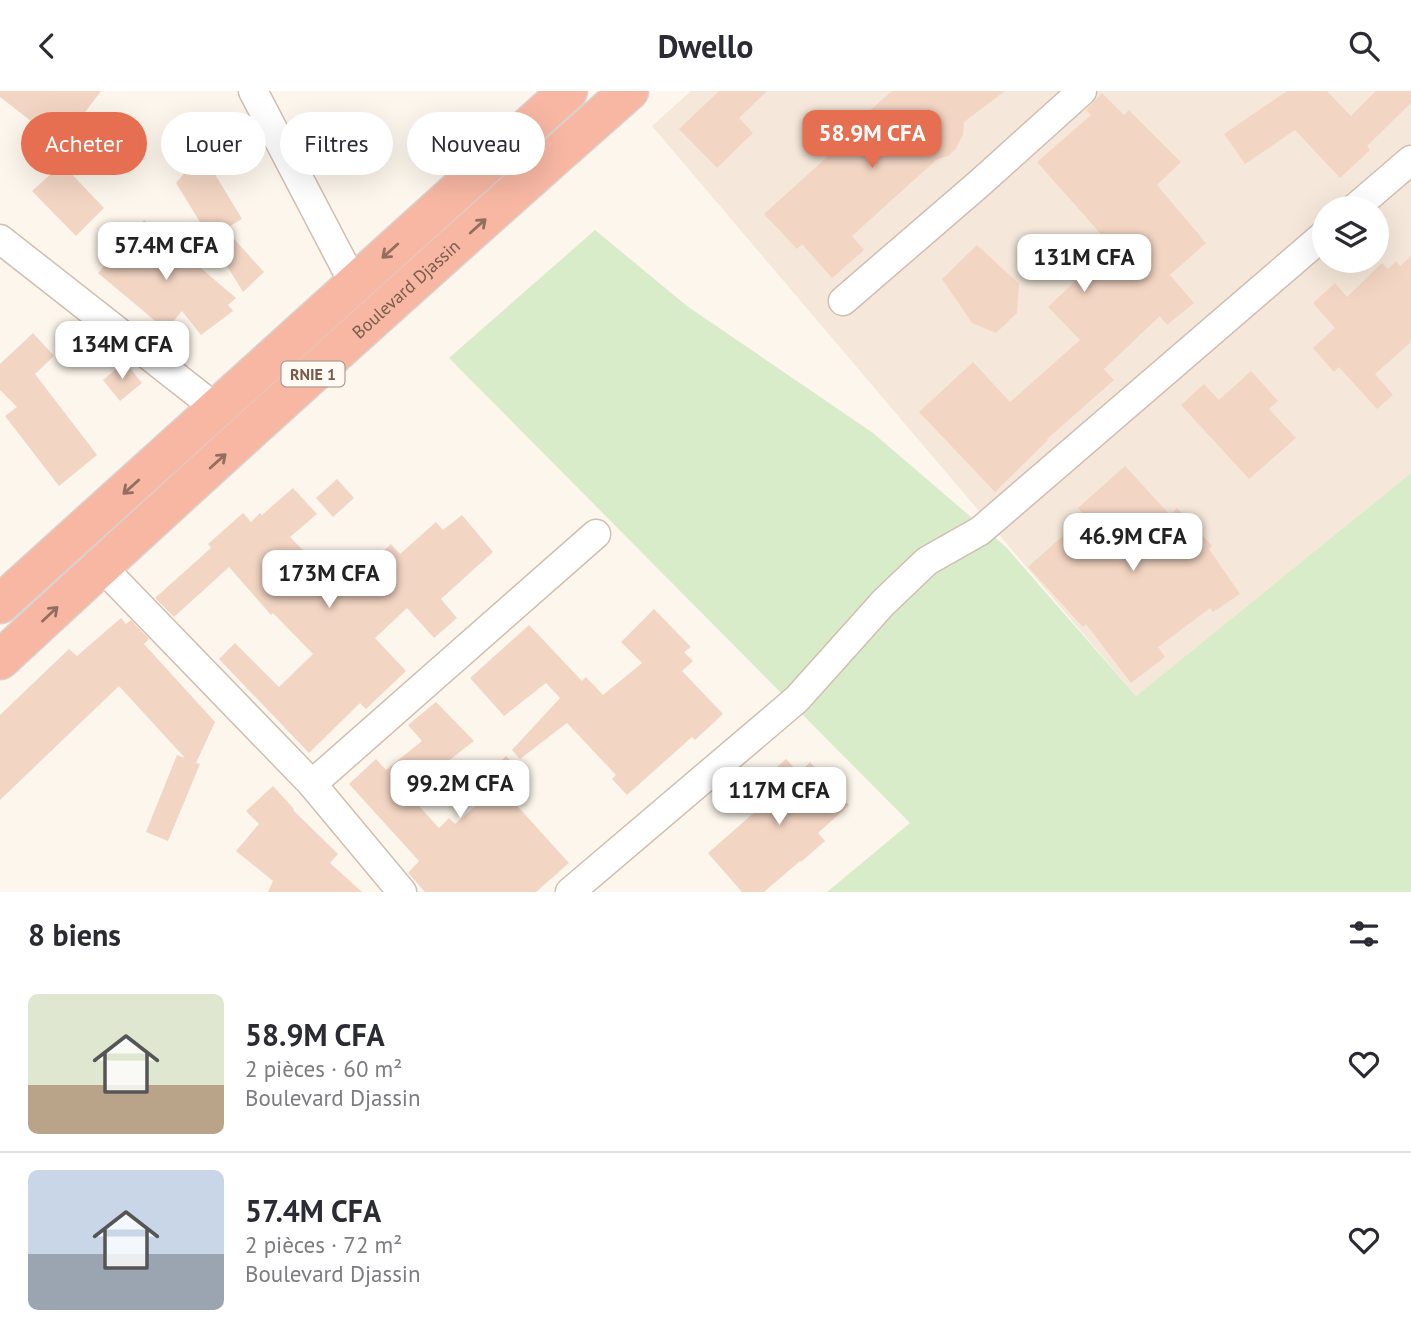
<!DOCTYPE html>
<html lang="fr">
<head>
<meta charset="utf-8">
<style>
  body { margin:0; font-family:"PT Sans",sans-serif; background:#f7f7f7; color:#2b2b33; height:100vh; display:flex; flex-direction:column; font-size:26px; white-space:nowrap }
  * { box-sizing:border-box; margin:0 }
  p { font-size:23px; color:#7c7c81 }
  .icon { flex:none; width:38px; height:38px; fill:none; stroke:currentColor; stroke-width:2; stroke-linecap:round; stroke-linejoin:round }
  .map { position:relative; height:801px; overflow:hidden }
  .sheet { display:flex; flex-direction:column; background:#fff; flex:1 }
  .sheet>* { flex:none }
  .banner { position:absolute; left:21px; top:21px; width:700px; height:63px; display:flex; gap:14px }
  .buttons { position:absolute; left:1312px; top:105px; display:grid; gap:14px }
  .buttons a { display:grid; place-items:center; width:77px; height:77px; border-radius:50%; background:#fff; box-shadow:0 7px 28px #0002; font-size:35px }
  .price { position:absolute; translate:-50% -60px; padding:0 16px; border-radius:14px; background:#fff; color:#222; font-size:23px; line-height:46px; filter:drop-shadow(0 2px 4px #0008) }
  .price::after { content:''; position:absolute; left:50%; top:42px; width:21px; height:16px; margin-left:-10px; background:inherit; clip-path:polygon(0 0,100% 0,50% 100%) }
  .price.current { background:#e76f51; color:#fff }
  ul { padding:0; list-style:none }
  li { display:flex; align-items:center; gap:21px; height:175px; padding:0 28px }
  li+li { border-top:2px solid #e1e1e2 }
  li span { display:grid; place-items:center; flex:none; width:196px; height:140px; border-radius:10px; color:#555 }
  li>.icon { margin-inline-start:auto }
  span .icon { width:84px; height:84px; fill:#fffc; stroke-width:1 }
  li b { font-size:30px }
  h2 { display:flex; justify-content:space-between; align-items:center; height:84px; padding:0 28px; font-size:30px }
  .pill { padding:0 24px; border-radius:32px; background:#fff; box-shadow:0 7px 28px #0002; font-size:24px; line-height:63px }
  .pill.current { background:#e76f51; color:#fff }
  header { display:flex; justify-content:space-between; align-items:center; height:91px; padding:0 28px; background:#fff; font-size:32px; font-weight:700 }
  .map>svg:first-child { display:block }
  .residential { fill:#f5e8da; fill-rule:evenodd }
  .green { fill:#d8ecc9 }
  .building { fill:#f3d5c3 }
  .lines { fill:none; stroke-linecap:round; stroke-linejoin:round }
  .street-casing { stroke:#d1beb0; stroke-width:31 }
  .highway-casing { stroke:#dad1cd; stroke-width:41 }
  .street { stroke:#fff; stroke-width:28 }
  .highway { stroke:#f7b7a3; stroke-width:38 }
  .oneway { stroke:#936e5e }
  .labels { text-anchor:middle; stroke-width:5; stroke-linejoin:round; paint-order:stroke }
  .shield { fill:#fffaf3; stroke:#a28b7f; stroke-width:2 }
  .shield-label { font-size:16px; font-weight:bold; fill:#7a5c4d }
  .street-label { font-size:18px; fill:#7a5c4d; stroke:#fffaf3 }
</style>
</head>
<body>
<header><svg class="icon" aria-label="back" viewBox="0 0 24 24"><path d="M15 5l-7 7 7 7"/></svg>Dwello<svg class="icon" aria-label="search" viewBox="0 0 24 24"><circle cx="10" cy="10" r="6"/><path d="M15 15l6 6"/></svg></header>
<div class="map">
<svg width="1411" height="801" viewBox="0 0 1411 801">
  <rect width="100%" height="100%" fill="#fdf6ec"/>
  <path class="residential" d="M691,0H1411V382L1136,605L652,35ZM1325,117H1377V170H1325Z"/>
  <polygon class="green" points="595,139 687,215 873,342 1006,456 1136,605 1411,382 1411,801 827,801 910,732 449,267"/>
  <g class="building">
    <polygon points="0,0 101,0 61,53 0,6"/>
    <polygon points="719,0 767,0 739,27 753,42 717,77 679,38"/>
    <polygon points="892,0 1005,0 964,31 963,44 955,59 948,65 936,69 852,145 864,159 832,187 802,153 797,158 764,123 835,59 831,54"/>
    <polygon points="1287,0 1327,0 1351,25 1376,0 1411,0 1411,12 1367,55 1370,59 1340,87 1295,39 1245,73 1224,43"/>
    <polygon points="1102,2 1124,24 1129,19 1181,71 1157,94 1206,152 1170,184 1194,212 1167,234 1160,225 1104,278 1114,289 1047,348 1048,349 995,401 919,321 973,271 1010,311 1080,249 1048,216 1108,159 1103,152 1107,150 1037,71 1091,24 1086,19"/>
    <polygon points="204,65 242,128 225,138 264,181 243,201 176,92 193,72"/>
    <polygon points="62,73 104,117 76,145 32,100"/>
    <polygon points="144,129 236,207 228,214 233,220 201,244 182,220 166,239 98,182"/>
    <polygon points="977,154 1019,193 1017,222 996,242 972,232 942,188"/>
    <polygon points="1411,165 1411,251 1375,283 1393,304 1377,318 1339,276 1334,281 1313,257 1335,237 1313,212 1335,192 1347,206 1382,172 1388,178 1396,170 1400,175"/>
    <polygon points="33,242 54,265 35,283 97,364 59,395 5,325 17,316 0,299 0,273"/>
    <polygon points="125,271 142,292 120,310 103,289"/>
    <polygon points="1251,280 1278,310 1269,318 1296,347 1249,388 1181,314 1204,293 1219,309"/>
    <polygon points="1125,375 1170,424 1177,417 1212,455 1209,458 1240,503 1213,521 1210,517 1158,556 1165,566 1131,592 1086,533 1083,536 1028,476 1085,425 1078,417"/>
    <polygon points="337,388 354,407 333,426 316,407"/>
    <polygon points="293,397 317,423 290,446 341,498 391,453 400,463 436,431 443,439 462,424 493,461 441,508 457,527 434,547 407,517 375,547 406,580 366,618 360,612 309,662 219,568 235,552 279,596 313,563 273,522 271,524 229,476 174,526 155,507 211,457 208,453 243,422 251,431 260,422 262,424"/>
    <polygon points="654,518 691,556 684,561 693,570 682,580 723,623 695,649 692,646 627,704 612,688 616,684 567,632 520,668 512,659 560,607 546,592 504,625 470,587 529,534 582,590 586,586 603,604 642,572 621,551"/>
    <polygon points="121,527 126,533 131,529 149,548 144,553 215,631 196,672 200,673 168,750 146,741 177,664 185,667 119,595 0,709 0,624 69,558 77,565"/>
    <polygon points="436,611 474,650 407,702 439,737 449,727 455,733 499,694 502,698 490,682 506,665 530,690 511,708 569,772 536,801 425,801 408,782 419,770 349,693 376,668 386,679 422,650 408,634"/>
    <polygon points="786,668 799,682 810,671 849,714 818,742 825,750 801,771 800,770 764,801 742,801 708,762 756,720 743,706"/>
    <polygon points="273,695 294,718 293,719 338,763 330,772 362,801 268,801 273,790 236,760 259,733 246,720"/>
  </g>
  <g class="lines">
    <g class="street-casing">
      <g id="street">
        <polyline points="253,0 354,193"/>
        <polyline points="1355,117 1411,69"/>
        <polyline points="0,148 217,318"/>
        <polyline points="843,210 981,91 1082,0"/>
        <polyline points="101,475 312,693 402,801"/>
        <polyline points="312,693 596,443"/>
        <polyline points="570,801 797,608 883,512 927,470 980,440 1325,143"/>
      </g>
    </g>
    <g class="highway-casing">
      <g id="highway">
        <polyline points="0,513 568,0"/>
        <path id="s1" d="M0,569C207,377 417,187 629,0"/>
      </g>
    </g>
    <use href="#street" class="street"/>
    <use href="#highway" class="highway"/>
  </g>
  <defs><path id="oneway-shaft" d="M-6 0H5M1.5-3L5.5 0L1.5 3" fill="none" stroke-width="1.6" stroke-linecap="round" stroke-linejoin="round" transform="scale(1.75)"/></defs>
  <g class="oneway">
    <use href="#oneway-shaft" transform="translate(478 135) rotate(-42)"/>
    <use href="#oneway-shaft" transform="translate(390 160) rotate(138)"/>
    <use href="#oneway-shaft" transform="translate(218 370) rotate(-42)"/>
    <use href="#oneway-shaft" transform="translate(131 396) rotate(138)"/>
    <use href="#oneway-shaft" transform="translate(50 523) rotate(-43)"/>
  </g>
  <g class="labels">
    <rect class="shield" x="281.5" y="270.5" width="63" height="25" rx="5"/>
    <g class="shield-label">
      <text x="313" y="289">RNIE 1</text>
    </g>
    <g class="street-label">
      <text dy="6" stroke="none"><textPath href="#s1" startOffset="550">Boulevard Djassin</textPath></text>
    </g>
  </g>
</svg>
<div class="buttons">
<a><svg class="icon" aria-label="layers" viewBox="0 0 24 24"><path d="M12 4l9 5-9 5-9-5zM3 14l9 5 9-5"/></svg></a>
</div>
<b class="price current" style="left:872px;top:79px">58.9M CFA</b>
<b class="price" style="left:166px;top:191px">57.4M CFA</b>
<b class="price" style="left:1084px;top:203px">131M CFA</b>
<b class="price" style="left:122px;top:290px">134M CFA</b>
<b class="price" style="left:1133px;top:482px">46.9M CFA</b>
<b class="price" style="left:329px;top:519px">173M CFA</b>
<b class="price" style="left:460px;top:729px">99.2M CFA</b>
<b class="price" style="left:779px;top:736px">117M CFA</b>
<div class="banner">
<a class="pill current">Acheter</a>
<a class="pill">Louer</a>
<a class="pill">Filtres</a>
<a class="pill">Nouveau</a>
</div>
</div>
<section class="sheet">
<h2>8 biens<svg class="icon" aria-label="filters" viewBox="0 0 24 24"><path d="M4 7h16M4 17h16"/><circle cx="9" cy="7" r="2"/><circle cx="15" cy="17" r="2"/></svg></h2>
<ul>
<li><span style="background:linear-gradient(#dfe7d0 65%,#b9a48a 0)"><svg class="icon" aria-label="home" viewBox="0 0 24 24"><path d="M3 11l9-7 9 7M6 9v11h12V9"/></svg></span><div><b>58.9M CFA</b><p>2 pièces · 60 m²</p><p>Boulevard Djassin</p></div><svg class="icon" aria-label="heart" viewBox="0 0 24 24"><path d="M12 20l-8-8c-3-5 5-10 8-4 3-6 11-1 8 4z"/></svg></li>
<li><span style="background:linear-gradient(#c9d6e8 60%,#9aa5b1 0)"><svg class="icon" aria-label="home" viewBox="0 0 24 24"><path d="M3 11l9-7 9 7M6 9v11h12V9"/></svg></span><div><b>57.4M CFA</b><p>2 pièces · 72 m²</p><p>Boulevard Djassin</p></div><svg class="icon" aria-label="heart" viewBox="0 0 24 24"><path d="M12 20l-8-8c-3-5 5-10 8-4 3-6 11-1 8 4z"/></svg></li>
</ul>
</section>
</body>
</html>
